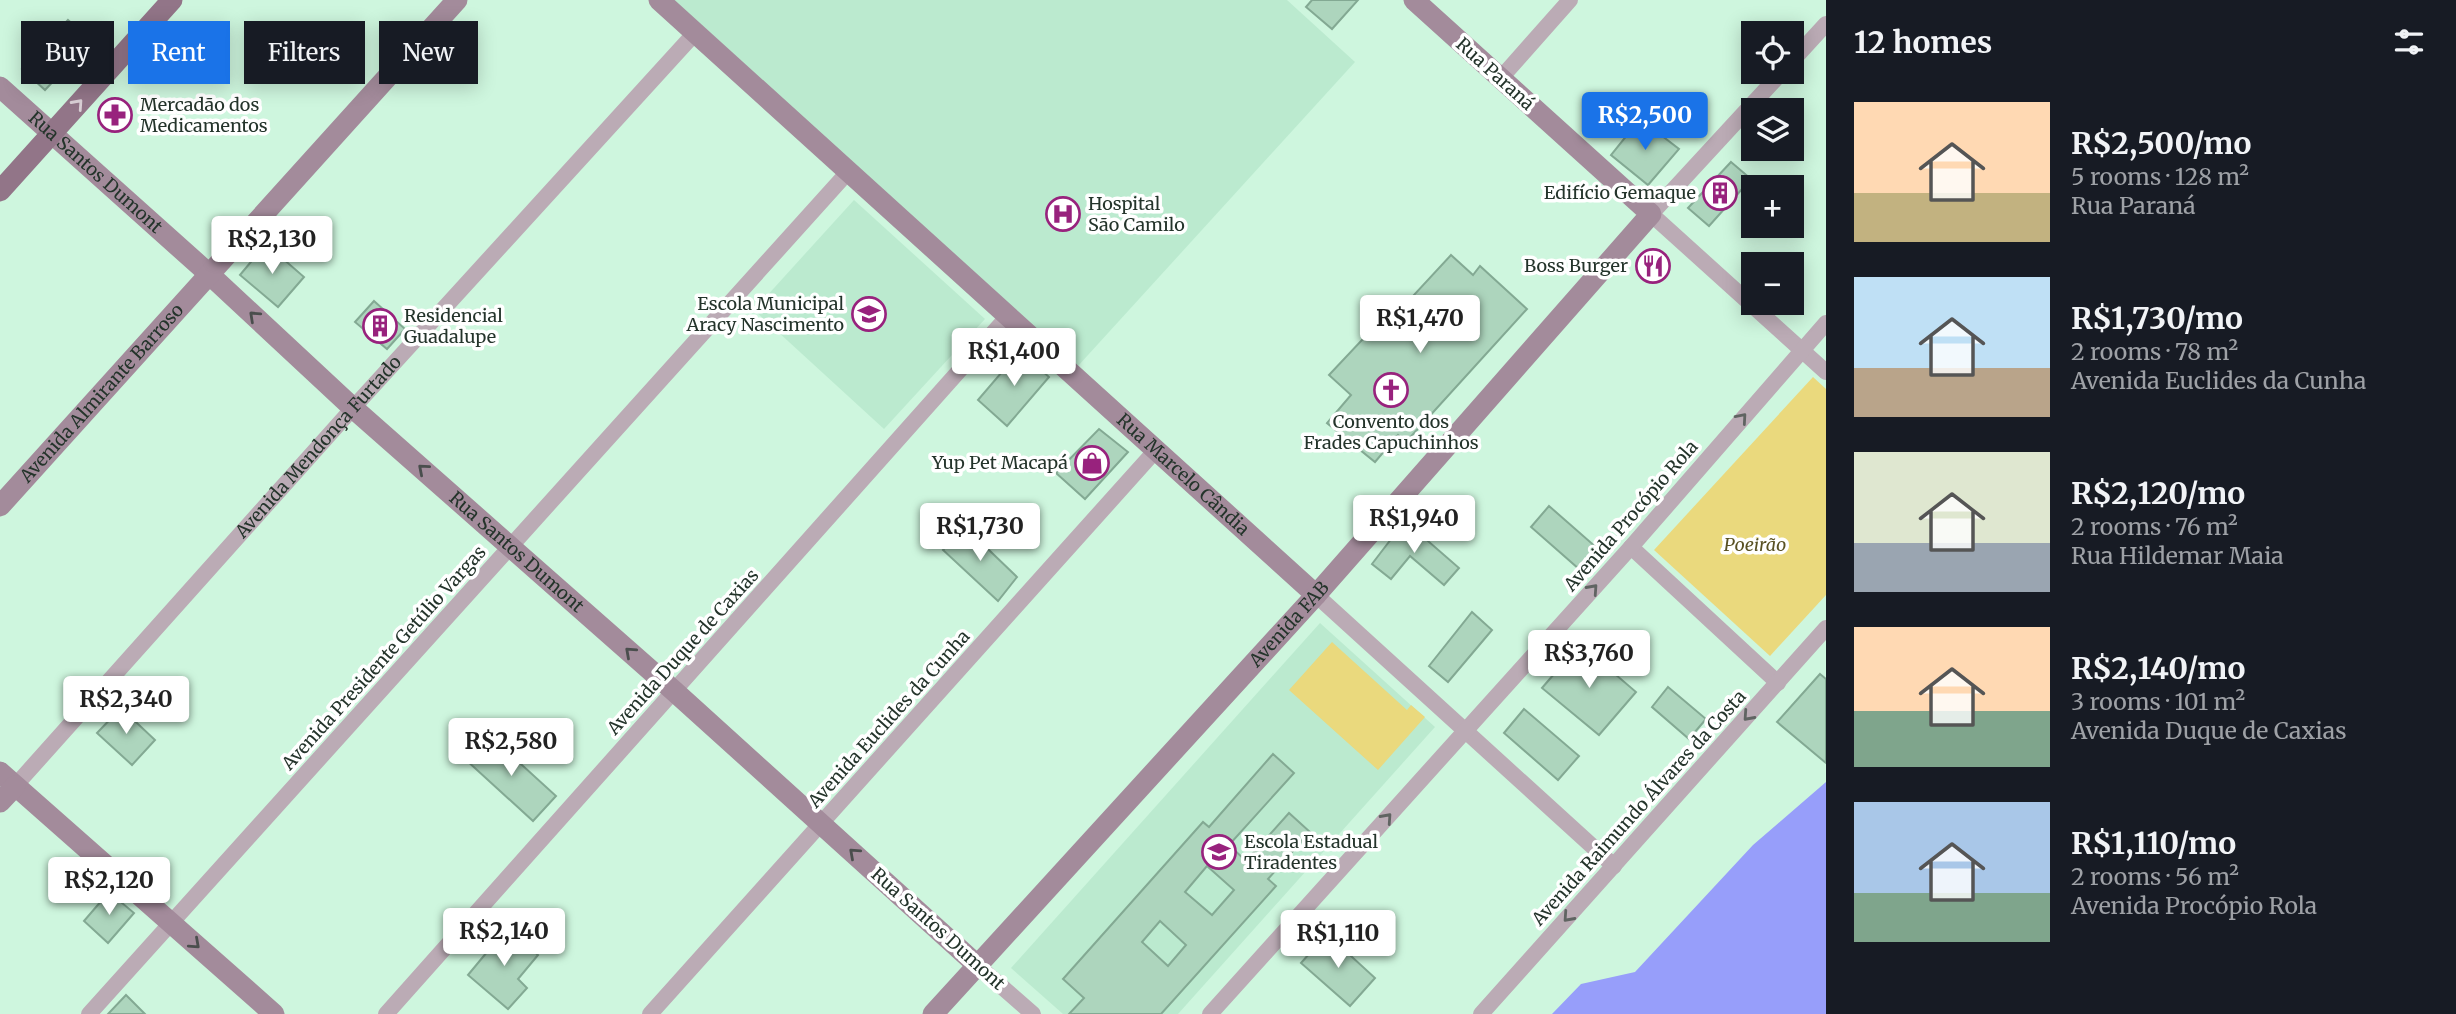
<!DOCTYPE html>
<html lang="en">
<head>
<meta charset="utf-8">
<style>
  body { margin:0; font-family:Merriweather,serif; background:#242831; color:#f1f3f6; height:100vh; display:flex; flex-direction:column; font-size:26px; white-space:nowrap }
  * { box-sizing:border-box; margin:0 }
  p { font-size:23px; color:#9ea1a6 }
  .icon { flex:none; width:38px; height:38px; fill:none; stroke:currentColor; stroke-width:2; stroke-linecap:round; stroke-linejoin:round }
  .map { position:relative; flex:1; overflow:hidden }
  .side { display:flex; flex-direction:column; background:#171b24; width:630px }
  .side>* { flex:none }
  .top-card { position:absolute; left:21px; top:21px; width:665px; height:63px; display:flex; gap:14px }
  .fabs { position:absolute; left:1741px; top:21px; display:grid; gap:14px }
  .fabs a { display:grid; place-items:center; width:63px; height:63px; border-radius:0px; background:#171b24; box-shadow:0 4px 18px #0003; font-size:35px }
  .price { position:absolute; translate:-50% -60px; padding:0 16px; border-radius:7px; background:#fff; color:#222; font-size:23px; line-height:46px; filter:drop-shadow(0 2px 4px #0008) }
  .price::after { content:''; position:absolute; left:50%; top:42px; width:21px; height:16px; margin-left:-10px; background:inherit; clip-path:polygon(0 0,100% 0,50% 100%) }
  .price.selected { background:#1a73e8; color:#fff }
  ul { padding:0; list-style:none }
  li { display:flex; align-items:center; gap:21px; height:175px; padding:0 28px }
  li span { display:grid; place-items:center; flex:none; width:196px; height:140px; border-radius:0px; color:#555 }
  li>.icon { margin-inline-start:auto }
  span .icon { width:84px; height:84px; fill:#fffc; stroke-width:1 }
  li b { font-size:30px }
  h2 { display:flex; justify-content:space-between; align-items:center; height:84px; padding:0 28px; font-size:30px }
  .pill { padding:0 24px; border-radius:0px; background:#171b24; box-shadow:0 4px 18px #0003; font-size:24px; line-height:63px }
  .pill.selected { background:#1a73e8; color:#fff }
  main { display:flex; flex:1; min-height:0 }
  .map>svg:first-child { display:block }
  .built { fill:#bbeacf }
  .green { fill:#ead97d }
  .water { fill:#979efa }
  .building { fill:#add5bd; stroke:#83a993; stroke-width:2; fill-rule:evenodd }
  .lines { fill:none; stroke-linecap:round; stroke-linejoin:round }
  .street { stroke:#bbabb5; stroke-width:16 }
  .secondary { stroke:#a38b9b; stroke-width:21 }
  .primary { stroke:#927588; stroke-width:21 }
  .oneway { stroke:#d9cfd5 }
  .oneway2 { stroke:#4a4e4d }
  .oneway3 { stroke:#606462 }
  .labels { text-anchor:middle; stroke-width:7; stroke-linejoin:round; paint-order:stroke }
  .street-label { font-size:18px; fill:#24342b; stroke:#fff }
  .poi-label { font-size:18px; fill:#24342b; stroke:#fff; text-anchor:start }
  .park-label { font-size:18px; font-style:italic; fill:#595123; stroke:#fff }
</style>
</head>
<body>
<main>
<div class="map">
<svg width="1826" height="1014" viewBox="0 0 1826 1014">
  <rect width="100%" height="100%" fill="#cef6de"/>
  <g class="built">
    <polygon points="674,0 1287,0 1355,62 1078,366"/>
    <polygon points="854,200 985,319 884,429 754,310"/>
    <polygon points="1320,623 1435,727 1178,1014 1063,1014 1011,968"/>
  </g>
  <g class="green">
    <polygon points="1813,377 1826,389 1826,595 1770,656 1654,550"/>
    <polygon points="1332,642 1407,710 1411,705 1425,717 1378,770 1289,690"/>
  </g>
  <polygon class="water" points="1826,782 1826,1014 1552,1014 1581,984 1635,972 1753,845"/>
  <g class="building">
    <polygon points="1312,0 1358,0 1332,29 1306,7"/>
    <polygon points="68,20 98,46 84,62 77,56 45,90 22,69"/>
    <polygon points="1640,119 1679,149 1648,185 1611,155"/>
    <polygon points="1731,162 1751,179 1709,226 1688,208"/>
    <polygon points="266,244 304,277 278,307 240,275"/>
    <polygon points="1451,255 1473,275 1480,266 1527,309 1406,442 1398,435 1375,462 1327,423 1351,395 1329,375 1379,322 1376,318 1392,300 1402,308"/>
    <polygon points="374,301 405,329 387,349 355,322"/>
    <polygon points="1020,351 1049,377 1007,426 978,400"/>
    <polygon points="1099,429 1128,452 1085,499 1056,473"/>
    <polygon points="1549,506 1597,548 1579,569 1531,527"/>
    <polygon points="1405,521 1459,568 1444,585 1410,556 1391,579 1372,564"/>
    <polygon points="964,526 1017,577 998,601 943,550"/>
    <polygon points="1472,612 1492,630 1448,682 1429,666"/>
    <polygon points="1580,644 1636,692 1599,735 1542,688"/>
    <polygon points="1820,674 1826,679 1826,763 1777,722"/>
    <polygon points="1668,687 1706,719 1689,739 1652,707"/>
    <polygon points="121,708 155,740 132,765 97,733"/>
    <polygon points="1524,709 1579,756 1558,780 1504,733"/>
    <polygon points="489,735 556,796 533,821 465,759"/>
    <path d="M1273,754L1294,773L1229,845L1246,861L1289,813L1310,832L1268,879L1276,886L1161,1014H1069L1084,998L1063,979L1203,822L1209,827ZM1207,866L1234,890L1212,915L1185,892ZM1160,921L1186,945L1168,966L1142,942Z"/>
    <polygon points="109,892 134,913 108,943 84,921"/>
    <polygon points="507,928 538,955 518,979 527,988 508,1009 468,975"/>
    <polygon points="1327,934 1375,978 1350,1006 1301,963"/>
    <polygon points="126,995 145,1014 108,1014"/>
  </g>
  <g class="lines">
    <g class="street">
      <polyline points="1792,61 1826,24"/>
      <polyline points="1782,72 1651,214 1826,372"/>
      <polyline points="1500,79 1570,0"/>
      <polyline points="1631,547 1778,683"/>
      <polyline points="1316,595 1614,866"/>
      <path id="s1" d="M15,786L353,408L695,33"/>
      <polyline points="977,965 1033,1014"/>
      <polyline points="89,1014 848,172"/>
      <polyline points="386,1014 1008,316"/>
      <polyline points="650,1014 1156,450"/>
      <polyline points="1210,1014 1631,547 1826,323"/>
      <polyline points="1481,1014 1826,628"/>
    </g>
    <g class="secondary">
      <path id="s2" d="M659,0L1316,595"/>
      <path id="s3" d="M0,87L209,274L353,408L674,691L977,965"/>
      <path id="s4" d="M0,506L457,0"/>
      <polyline points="0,772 274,1014"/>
      <polyline points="0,802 15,786"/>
      <path id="s5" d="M933,1014L1316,595L1651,214L1414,0"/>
    </g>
    <polyline class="primary" points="0,191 172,0"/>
  </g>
  <defs><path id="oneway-chevron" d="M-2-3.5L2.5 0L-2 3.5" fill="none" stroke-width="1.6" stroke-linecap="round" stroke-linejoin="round" transform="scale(1.75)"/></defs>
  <use class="oneway" href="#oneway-chevron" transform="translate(78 104) rotate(-48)"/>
  <g class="oneway2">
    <use href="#oneway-chevron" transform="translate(254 316) rotate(-137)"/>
    <use href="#oneway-chevron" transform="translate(423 469) rotate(-139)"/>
    <use href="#oneway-chevron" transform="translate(630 652) rotate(-138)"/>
    <use href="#oneway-chevron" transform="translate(854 853) rotate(-138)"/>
    <use href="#oneway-chevron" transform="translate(195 944) rotate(42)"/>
  </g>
  <g class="oneway3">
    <use href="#oneway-chevron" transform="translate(1742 418) rotate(-49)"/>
    <use href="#oneway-chevron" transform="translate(1593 589) rotate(-48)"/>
    <use href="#oneway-chevron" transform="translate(1748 716) rotate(132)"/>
    <use href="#oneway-chevron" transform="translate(1387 818) rotate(-48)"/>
    <use href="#oneway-chevron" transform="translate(1568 917) rotate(132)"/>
  </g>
  <defs>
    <g id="pharmacy-ring" transform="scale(1.75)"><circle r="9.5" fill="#fff" stroke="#98227d" stroke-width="1.5"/><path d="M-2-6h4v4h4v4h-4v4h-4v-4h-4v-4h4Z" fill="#98227d"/></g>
    <g id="building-ring" transform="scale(1.75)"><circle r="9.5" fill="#fff" stroke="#98227d" stroke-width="1.5"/><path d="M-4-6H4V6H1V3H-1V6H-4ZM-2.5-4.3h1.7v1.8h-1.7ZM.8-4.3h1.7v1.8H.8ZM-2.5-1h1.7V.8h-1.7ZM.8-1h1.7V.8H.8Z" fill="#98227d"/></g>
    <g id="hospital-ring" transform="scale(1.75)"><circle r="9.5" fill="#fff" stroke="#98227d" stroke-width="1.5"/><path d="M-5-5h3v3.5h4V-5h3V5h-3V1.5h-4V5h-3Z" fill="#98227d"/></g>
    <g id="restaurant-ring" transform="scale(1.75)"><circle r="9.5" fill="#fff" stroke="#98227d" stroke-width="1.5"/><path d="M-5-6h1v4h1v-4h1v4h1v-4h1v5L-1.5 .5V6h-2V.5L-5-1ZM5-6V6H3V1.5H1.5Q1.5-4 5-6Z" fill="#98227d"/></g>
    <g id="school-ring" transform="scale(1.75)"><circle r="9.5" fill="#fff" stroke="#98227d" stroke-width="1.5"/><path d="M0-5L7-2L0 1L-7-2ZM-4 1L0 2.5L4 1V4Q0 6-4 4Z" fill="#98227d"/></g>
    <g id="church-ring" transform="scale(1.75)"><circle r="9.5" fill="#fff" stroke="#98227d" stroke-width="1.5"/><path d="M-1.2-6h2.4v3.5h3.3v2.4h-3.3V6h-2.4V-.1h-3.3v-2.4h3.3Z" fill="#98227d"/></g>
    <g id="shop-ring" transform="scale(1.75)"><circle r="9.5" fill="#fff" stroke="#98227d" stroke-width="1.5"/><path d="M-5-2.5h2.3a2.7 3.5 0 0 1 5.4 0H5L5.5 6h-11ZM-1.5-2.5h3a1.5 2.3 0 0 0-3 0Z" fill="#98227d"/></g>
  </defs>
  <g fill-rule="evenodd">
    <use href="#pharmacy-ring" x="115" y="115"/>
    <use href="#building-ring" x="1720" y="193"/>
    <use href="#hospital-ring" x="1063" y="214"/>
    <use href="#restaurant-ring" x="1653" y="266"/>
    <use href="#school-ring" x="869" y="314"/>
    <use href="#building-ring" x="380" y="326"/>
    <use href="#church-ring" x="1391" y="390"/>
    <use href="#shop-ring" x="1092" y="463"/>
    <use href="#school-ring" x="1219" y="852"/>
  </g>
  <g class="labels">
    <g class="street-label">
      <text transform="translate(1495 74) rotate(42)" y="6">Rua Paraná</text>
      <text dy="6" stroke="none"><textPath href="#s3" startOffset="128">Rua Santos Dumont</textPath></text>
      <text dy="6" stroke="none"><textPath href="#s4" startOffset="152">Avenida Almirante Barroso</textPath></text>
      <text dy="6" stroke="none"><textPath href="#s1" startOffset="455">Avenida Mendonça Furtado</textPath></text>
      <text dy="6" stroke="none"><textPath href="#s2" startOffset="707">Rua Marcelo Cândia</textPath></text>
      <text transform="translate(1631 516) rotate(-49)" y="6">Avenida Procópio Rola</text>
      <text dy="6" stroke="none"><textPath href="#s3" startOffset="695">Rua Santos Dumont</textPath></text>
      <text dy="6" stroke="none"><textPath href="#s5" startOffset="528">Avenida FAB</textPath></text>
      <text transform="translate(683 652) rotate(-48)" y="6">Avenida Duque de Caxias</text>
      <text transform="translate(384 658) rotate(-48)" y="6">Avenida Presidente Getúlio Vargas</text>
      <text transform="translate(889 719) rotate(-48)" y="6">Avenida Euclides da Cunha</text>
      <text transform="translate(1639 808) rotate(-48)" y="6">Avenida Raimundo Álvares da Costa</text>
      <text transform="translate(938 929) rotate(42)" y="6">Rua Santos Dumont</text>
    </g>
    <g class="poi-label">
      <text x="140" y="111">Mercadão dos<tspan x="140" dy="21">Medicamentos</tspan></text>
      <text x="1696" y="199" text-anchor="end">Edifício Gemaque</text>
      <text x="1088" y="210">Hospital<tspan x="1088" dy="21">São Camilo</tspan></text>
      <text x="1628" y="272" text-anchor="end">Boss Burger</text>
      <text x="844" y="310" text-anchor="end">Escola Municipal<tspan x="844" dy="21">Aracy Nascimento</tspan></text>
      <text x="404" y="322">Residencial<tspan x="404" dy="21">Guadalupe</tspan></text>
      <text x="1391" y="428" text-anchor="middle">Convento dos<tspan x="1391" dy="21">Frades Capuchinhos</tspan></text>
      <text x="1068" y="469" text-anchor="end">Yup Pet Macapá</text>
      <text x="1244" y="848">Escola Estadual<tspan x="1244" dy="21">Tiradentes</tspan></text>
    </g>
    <g class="park-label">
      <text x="1755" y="551">Poeirão</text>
    </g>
  </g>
</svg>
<div class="fabs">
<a><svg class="icon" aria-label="locate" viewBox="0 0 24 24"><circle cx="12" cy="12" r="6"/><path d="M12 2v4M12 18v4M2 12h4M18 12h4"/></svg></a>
<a><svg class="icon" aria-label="layers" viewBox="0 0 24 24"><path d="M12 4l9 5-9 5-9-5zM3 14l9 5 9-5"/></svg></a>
<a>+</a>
<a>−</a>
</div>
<b class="price selected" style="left:1645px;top:152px">R$2,500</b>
<b class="price" style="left:272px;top:276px">R$2,130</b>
<b class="price" style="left:1420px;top:355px">R$1,470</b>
<b class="price" style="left:1014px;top:388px">R$1,400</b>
<b class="price" style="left:1414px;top:555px">R$1,940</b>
<b class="price" style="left:980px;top:563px">R$1,730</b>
<b class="price" style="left:1589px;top:690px">R$3,760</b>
<b class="price" style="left:126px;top:736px">R$2,340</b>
<b class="price" style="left:511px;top:778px">R$2,580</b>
<b class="price" style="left:109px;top:917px">R$2,120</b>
<b class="price" style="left:504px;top:968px">R$2,140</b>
<b class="price" style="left:1338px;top:970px">R$1,110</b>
<div class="top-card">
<a class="pill">Buy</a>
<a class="pill selected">Rent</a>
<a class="pill">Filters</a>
<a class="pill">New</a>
</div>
</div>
<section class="side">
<h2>12 homes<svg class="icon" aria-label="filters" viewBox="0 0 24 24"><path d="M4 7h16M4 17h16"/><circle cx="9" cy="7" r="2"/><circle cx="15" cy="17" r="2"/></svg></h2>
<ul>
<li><span style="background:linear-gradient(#ffd9b3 65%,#c2b280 0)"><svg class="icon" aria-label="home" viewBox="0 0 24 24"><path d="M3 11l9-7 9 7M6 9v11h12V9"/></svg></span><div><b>R$2,500/mo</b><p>5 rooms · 128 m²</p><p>Rua Paraná</p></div></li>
<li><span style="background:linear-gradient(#bfe0f5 65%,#b9a48a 0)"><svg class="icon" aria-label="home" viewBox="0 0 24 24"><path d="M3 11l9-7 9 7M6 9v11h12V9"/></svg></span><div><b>R$1,730/mo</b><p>2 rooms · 78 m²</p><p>Avenida Euclides da Cunha</p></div></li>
<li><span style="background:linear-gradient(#dfe7d0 65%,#9aa5b1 0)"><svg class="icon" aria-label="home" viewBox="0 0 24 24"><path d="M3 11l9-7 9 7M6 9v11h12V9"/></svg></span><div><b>R$2,120/mo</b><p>2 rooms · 76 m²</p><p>Rua Hildemar Maia</p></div></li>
<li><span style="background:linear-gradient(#ffd9b3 60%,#7fa58c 0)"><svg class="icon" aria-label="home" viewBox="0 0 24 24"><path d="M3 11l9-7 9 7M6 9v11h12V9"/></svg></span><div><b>R$2,140/mo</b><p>3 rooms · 101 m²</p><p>Avenida Duque de Caxias</p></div></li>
<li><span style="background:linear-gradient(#a9c7e8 65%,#7fa58c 0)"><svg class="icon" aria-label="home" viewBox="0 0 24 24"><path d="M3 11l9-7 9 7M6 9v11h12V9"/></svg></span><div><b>R$1,110/mo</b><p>2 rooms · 56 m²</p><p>Avenida Procópio Rola</p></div></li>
</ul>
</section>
</main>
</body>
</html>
